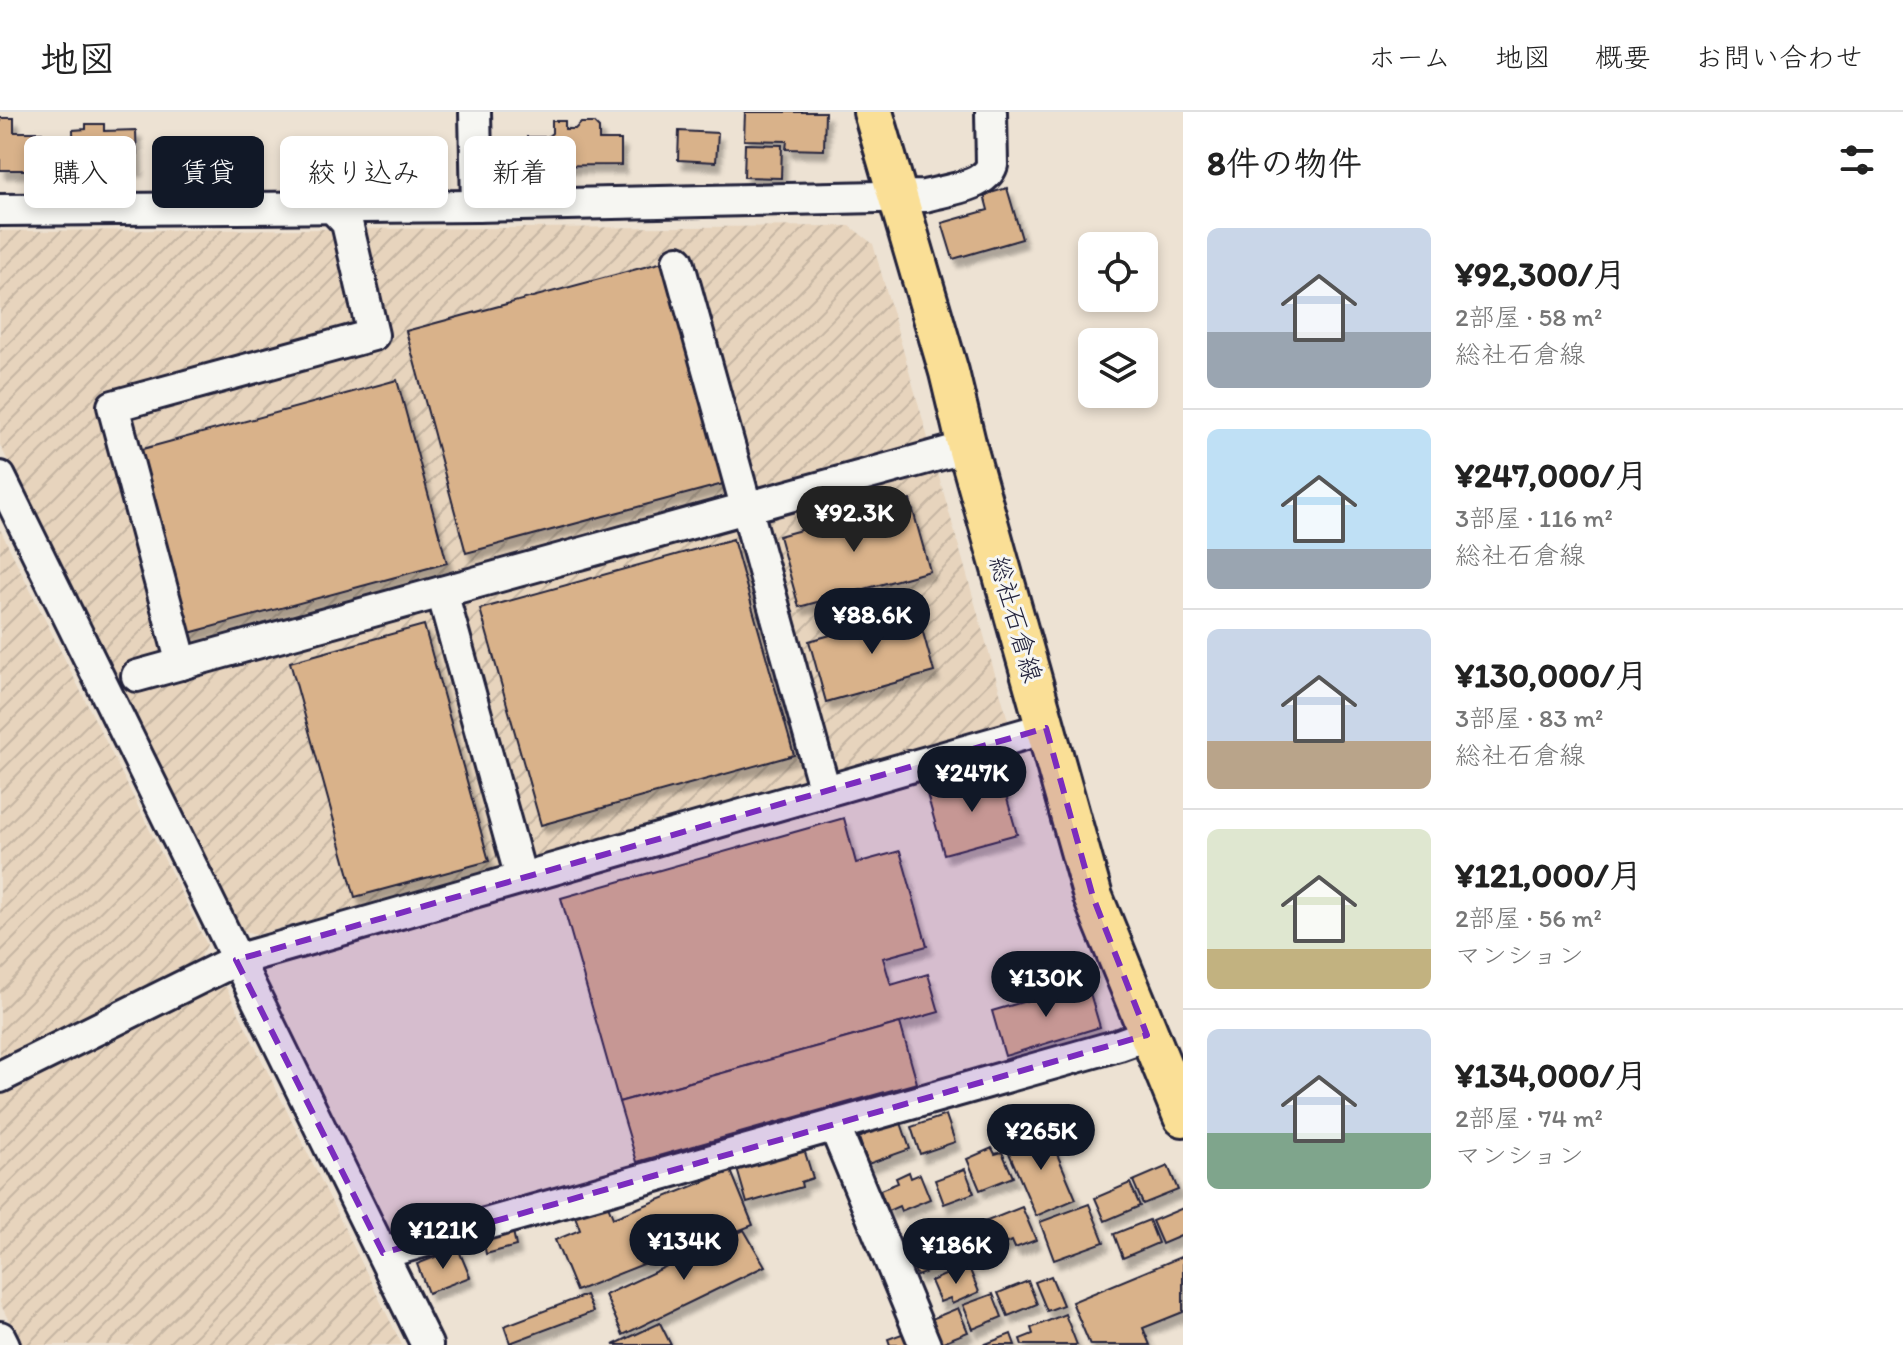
<!DOCTYPE html>
<html lang="ja">
<head>
<meta charset="utf-8">
<style>
  body { margin:0; font-family:Itim,"Klee One",sans-serif; background:#f2f2f2; color:#222; height:100vh; display:flex; flex-direction:column; font-size:30px; white-space:nowrap }
  * { box-sizing:border-box; margin:0 }
  p { font-size:26px; color:#767676 }
  .icon { flex:none; width:44px; height:44px; fill:none; stroke:currentColor; stroke-width:2; stroke-linecap:round; stroke-linejoin:round }
  .map { position:relative; flex:1; overflow:hidden }
  .panel { display:flex; flex-direction:column; background:#fff; width:720px }
  .panel>* { flex:none }
  .top-card { position:absolute; left:24px; top:24px; width:760px; height:72px; display:flex; gap:16px }
  .controls { position:absolute; left:1078px; top:120px; display:grid; gap:16px }
  .controls a { display:grid; place-items:center; width:80px; height:80px; border-radius:12px; background:#fff; box-shadow:0 4px 12px #0003; font-size:40px }
  .price { position:absolute; translate:-50% -68px; padding:0 18px; border-radius:28px; background:#111827; color:#fff; font-size:26px; line-height:52px; filter:drop-shadow(0 2px 4px #0008) }
  .price::after { content:''; position:absolute; left:50%; top:48px; width:24px; height:18px; margin-left:-12px; background:inherit; clip-path:polygon(0 0,100% 0,50% 100%) }
  .price.current { background:#222; color:#fff }
  ul { padding:0; list-style:none }
  li { display:flex; align-items:center; gap:24px; height:200px; padding:0 24px }
  li+li { border-top:2px solid #e0e0e0 }
  li span { display:grid; place-items:center; flex:none; width:224px; height:160px; border-radius:12px; color:#555 }
  li>.icon { margin-inline-start:auto }
  span .icon { width:96px; height:96px; fill:#fffc; stroke-width:1 }
  li b { font-size:34px }
  h2 { display:flex; justify-content:space-between; align-items:center; height:96px; padding:0 24px; font-size:34px }
  .tag { padding:0 28px; border-radius:12px; background:#fff; box-shadow:0 4px 12px #0003; font-size:28px; line-height:72px }
  .tag.current { background:#111827; color:#fff }
  header { display:flex; align-items:center; gap:48px; box-sizing:border-box; height:112px; padding:0 40px; background:#fff; border-bottom:2px solid #e0e0e0 }
  header strong { font-size:38px }
  nav { display:flex; gap:44px; margin-inline-start:auto; font-size:28px }
  main { display:flex; flex:1; min-height:0 }
  .map>svg:first-child { display:block }
  .industrial { fill:url(#industrial-furrows) }
  .building { fill:#d9b28a; stroke:#22223b; stroke-width:2; filter:url(#shadow) }
  .lines { fill:none; stroke-linecap:round; stroke-linejoin:round }
  .minor-casing { stroke:#22223b; stroke-width:36 }
  .major-casing { stroke:#22223b; stroke-width:44 }
  .minor { stroke:#f6f6f2; stroke-width:30 }
  .major { stroke:#fadf96; stroke-width:38 }
  .marked { fill:#7b2cbf; fill-opacity:0.2; stroke:#7b2cbf; stroke-width:6; stroke-dasharray:16 10; stroke-linejoin:round }
  .labels { text-anchor:middle; stroke-width:6; stroke-linejoin:round; paint-order:stroke }
  .street-label { font-size:26px; fill:#22223b; stroke:#f6f6f2 }
</style>
</head>
<body>
<header>
<strong>地図</strong>
<nav><a>ホーム</a><a>地図</a><a>概要</a><a>お問い合わせ</a></nav>
</header>
<main>
<div class="map">
<svg width="1183" height="1233" viewBox="0 0 1183 1233">
  <defs>
    <pattern id="industrial-furrows" width="10" height="10" patternUnits="userSpaceOnUse" patternTransform="scale(2)"><rect width="10" height="10" fill="#e7d4bd"/><path d="M-1 1l2-2M0 10L10 0M9 11l2-2" fill="none" stroke="#c6b6a3"/></pattern>
    <filter id="shadow"><feDropShadow dx="5" dy="8" stdDeviation="2" flood-color="#0004"/></filter>
  </defs>
  <rect width="100%" height="100%" fill="#ede2d3"/>
  <filter id="ink" filterUnits="userSpaceOnUse"><feTurbulence type="fractalNoise" baseFrequency=".0125" numOctaves="2"/><feDisplacementMap in="SourceGraphic" scale="16" xChannelSelector="R" yChannelSelector="G"/><feConvolveMatrix kernelMatrix="1 2 1 2 8 2 1 2 1" color-interpolation-filters="sRGB"/></filter>
  <g filter="url(#ink)">
    <g class="industrial">
      <polygon points="850,114 873,132 1010,615 256,823 241,819 0,333 0,119"/>
      <polygon points="0,417 207,833 200,846 0,945"/>
      <polygon points="210,872 226,875 402,1233 21,1233 0,1191 0,975"/>
    </g>
    <g class="building">
      <polygon points="745,0 825,0 824,38 786,37 787,29 744,28"/>
      <polygon points="0,6 14,6 14,20 42,20 41,58 0,58"/>
      <polygon points="552,9 565,9 565,17 575,17 581,11 594,11 599,16 599,28 621,28 621,53 495,54 495,31 527,30 527,25 547,25 552,21"/>
      <polygon points="86,12 104,12 104,19 136,18 137,56 74,58 73,18 86,17"/>
      <polygon points="679,19 718,21 716,50 678,48"/>
      <polygon points="745,32 782,33 781,66 744,65"/>
      <polygon points="1007,76 1022,127 953,147 942,111 988,98 984,83"/>
      <polygon points="663,150 723,372 466,441 406,219"/>
      <polygon points="397,268 447,451 189,521 139,338"/>
      <polygon points="910,388 930,459 799,495 779,424"/>
      <polygon points="733,427 794,643 541,713 480,497"/>
      <polygon points="917,499 934,560 826,590 809,529"/>
      <polygon points="424,513 489,749 355,785 290,550"/>
      <polygon points="1000,662 1017,722 944,742 927,682"/>
      <polygon points="844,706 856,751 900,739 927,834 883,846 891,873 928,862 939,900 619,990 561,786"/>
      <polygon points="1087,871 1100,915 1005,944 992,899"/>
      <polygon points="900,911 917,971 637,1050 619,990"/>
      <polygon points="946,1003 955,1030 920,1042 911,1015"/>
      <polygon points="899,1005 910,1037 868,1052 859,1026 865,1023 863,1018"/>
      <polygon points="1046,1016 1076,1087 1036,1104 1006,1034"/>
      <polygon points="992,1036 995,1042 1002,1040 1013,1065 980,1078 967,1047"/>
      <polygon points="804,1037 813,1066 801,1070 802,1075 747,1091 737,1057"/>
      <polygon points="1168,1054 1178,1078 1143,1092 1133,1069"/>
      <polygon points="965,1057 974,1081 944,1092 935,1068"/>
      <polygon points="731,1059 753,1113 727,1123 726,1119 576,1179 555,1128 580,1118 575,1104 607,1091 613,1106"/>
      <polygon points="909,1060 911,1066 920,1062 930,1087 901,1099 899,1094 888,1099 880,1078 898,1071 896,1066"/>
      <polygon points="1130,1071 1140,1094 1105,1109 1095,1086"/>
      <polygon points="1089,1092 1104,1130 1054,1148 1040,1110"/>
      <polygon points="1022,1095 1036,1128 1015,1136 1012,1129 997,1135 999,1141 975,1151 962,1119"/>
      <polygon points="1183,1096 1183,1123 1162,1132 1152,1109"/>
      <polygon points="1149,1108 1158,1131 1123,1146 1114,1122"/>
      <polygon points="744,1118 765,1154 623,1223 605,1183"/>
      <polygon points="513,1119 516,1134 486,1142 483,1127"/>
      <polygon points="948,1119 959,1147 917,1164 909,1144 919,1139 916,1132"/>
      <polygon points="458,1136 470,1165 428,1181 417,1152"/>
      <polygon points="1183,1144 1183,1200 1143,1216 1150,1233 1090,1233 1072,1190"/>
      <polygon points="968,1153 979,1180 952,1192 950,1186 940,1190 931,1169"/>
      <polygon points="1051,1164 1063,1193 1047,1199 1035,1170"/>
      <polygon points="1028,1169 1037,1192 1008,1204 998,1181"/>
      <polygon points="993,1182 1002,1205 973,1217 963,1193"/>
      <polygon points="586,1183 593,1200 510,1231 504,1214"/>
      <polygon points="958,1196 968,1220 938,1232 929,1208"/>
      <polygon points="1065,1202 1077,1233 1022,1233 1020,1227 1033,1222 1031,1216"/>
      <polygon points="660,1211 671,1233 613,1233"/>
      <polygon points="910,1219 915,1233 890,1233 888,1227"/>
      <polygon points="1011,1222 1015,1233 983,1233"/>
    </g>
    <g class="lines">
      <g class="minor-casing">
        <g id="minor">
          <polyline points="475,0 477,94"/>
          <path d="M0,98L477,94L925,84C946,78 985,75 992,53L991,0"/>
          <polyline points="678,149 825,679"/>
          <polyline points="0,365 427,1233"/>
          <polyline points="442,480 521,766"/>
          <polyline points="182,552 113,294 373,223 347,111 333,96"/>
          <polyline points="137,564 967,335"/>
          <polyline points="0,965 236,848 1046,616"/>
          <polyline points="834,1013 925,1233"/>
          <polyline points="383,1141 1119,933 1147,923"/>
          <polyline points="0,1225 4,1233"/>
        </g>
      </g>
      <g class="major-casing">
        <polyline id="major" points="873,0 949,260 967,335 1093,785 1183,1005"/>
      </g>
      <use href="#minor" class="minor"/>
      <use href="#major" class="major"/>
    </g>
  </g>
  <path class="marked" d="M1046,616L1093,785L1147,923L383,1141L236,848Z"/>
  <g class="labels">
    <g class="street-label">
      <text transform="translate(1016 507) rotate(74)" y="9">総社石倉線</text>
    </g>
  </g>
</svg>
<div class="controls">
<a><svg class="icon" aria-label="locate" viewBox="0 0 24 24"><circle cx="12" cy="12" r="6"/><path d="M12 2v4M12 18v4M2 12h4M18 12h4"/></svg></a>
<a><svg class="icon" aria-label="layers" viewBox="0 0 24 24"><path d="M12 4l9 5-9 5-9-5zM3 14l9 5 9-5"/></svg></a>
</div>
<b class="price current" style="left:854px;top:442px">¥92.3K</b>
<b class="price" style="left:872px;top:544px">¥88.6K</b>
<b class="price" style="left:972px;top:702px">¥247K</b>
<b class="price" style="left:1046px;top:907px">¥130K</b>
<b class="price" style="left:1041px;top:1060px">¥265K</b>
<b class="price" style="left:443px;top:1159px">¥121K</b>
<b class="price" style="left:684px;top:1170px">¥134K</b>
<b class="price" style="left:956px;top:1174px">¥186K</b>
<div class="top-card">
<a class="tag">購入</a>
<a class="tag current">賃貸</a>
<a class="tag">絞り込み</a>
<a class="tag">新着</a>
</div>
</div>
<section class="panel">
<h2>8件の物件<svg class="icon" aria-label="filters" viewBox="0 0 24 24"><path d="M4 7h16M4 17h16"/><circle cx="9" cy="7" r="2"/><circle cx="15" cy="17" r="2"/></svg></h2>
<ul>
<li><span style="background:linear-gradient(#c9d6e8 65%,#9aa5b1 0)"><svg class="icon" aria-label="home" viewBox="0 0 24 24"><path d="M3 11l9-7 9 7M6 9v11h12V9"/></svg></span><div><b>¥92,300/月</b><p>2部屋 · 58 m²</p><p>総社石倉線</p></div></li>
<li><span style="background:linear-gradient(#bfe0f5 75%,#9aa5b1 0)"><svg class="icon" aria-label="home" viewBox="0 0 24 24"><path d="M3 11l9-7 9 7M6 9v11h12V9"/></svg></span><div><b>¥247,000/月</b><p>3部屋 · 116 m²</p><p>総社石倉線</p></div></li>
<li><span style="background:linear-gradient(#c9d6e8 70%,#b9a48a 0)"><svg class="icon" aria-label="home" viewBox="0 0 24 24"><path d="M3 11l9-7 9 7M6 9v11h12V9"/></svg></span><div><b>¥130,000/月</b><p>3部屋 · 83 m²</p><p>総社石倉線</p></div></li>
<li><span style="background:linear-gradient(#dfe7d0 75%,#c2b280 0)"><svg class="icon" aria-label="home" viewBox="0 0 24 24"><path d="M3 11l9-7 9 7M6 9v11h12V9"/></svg></span><div><b>¥121,000/月</b><p>2部屋 · 56 m²</p><p>マンション</p></div></li>
<li><span style="background:linear-gradient(#c9d6e8 65%,#7fa58c 0)"><svg class="icon" aria-label="home" viewBox="0 0 24 24"><path d="M3 11l9-7 9 7M6 9v11h12V9"/></svg></span><div><b>¥134,000/月</b><p>2部屋 · 74 m²</p><p>マンション</p></div></li>
</ul>
</section>
</main>
</body>
</html>
